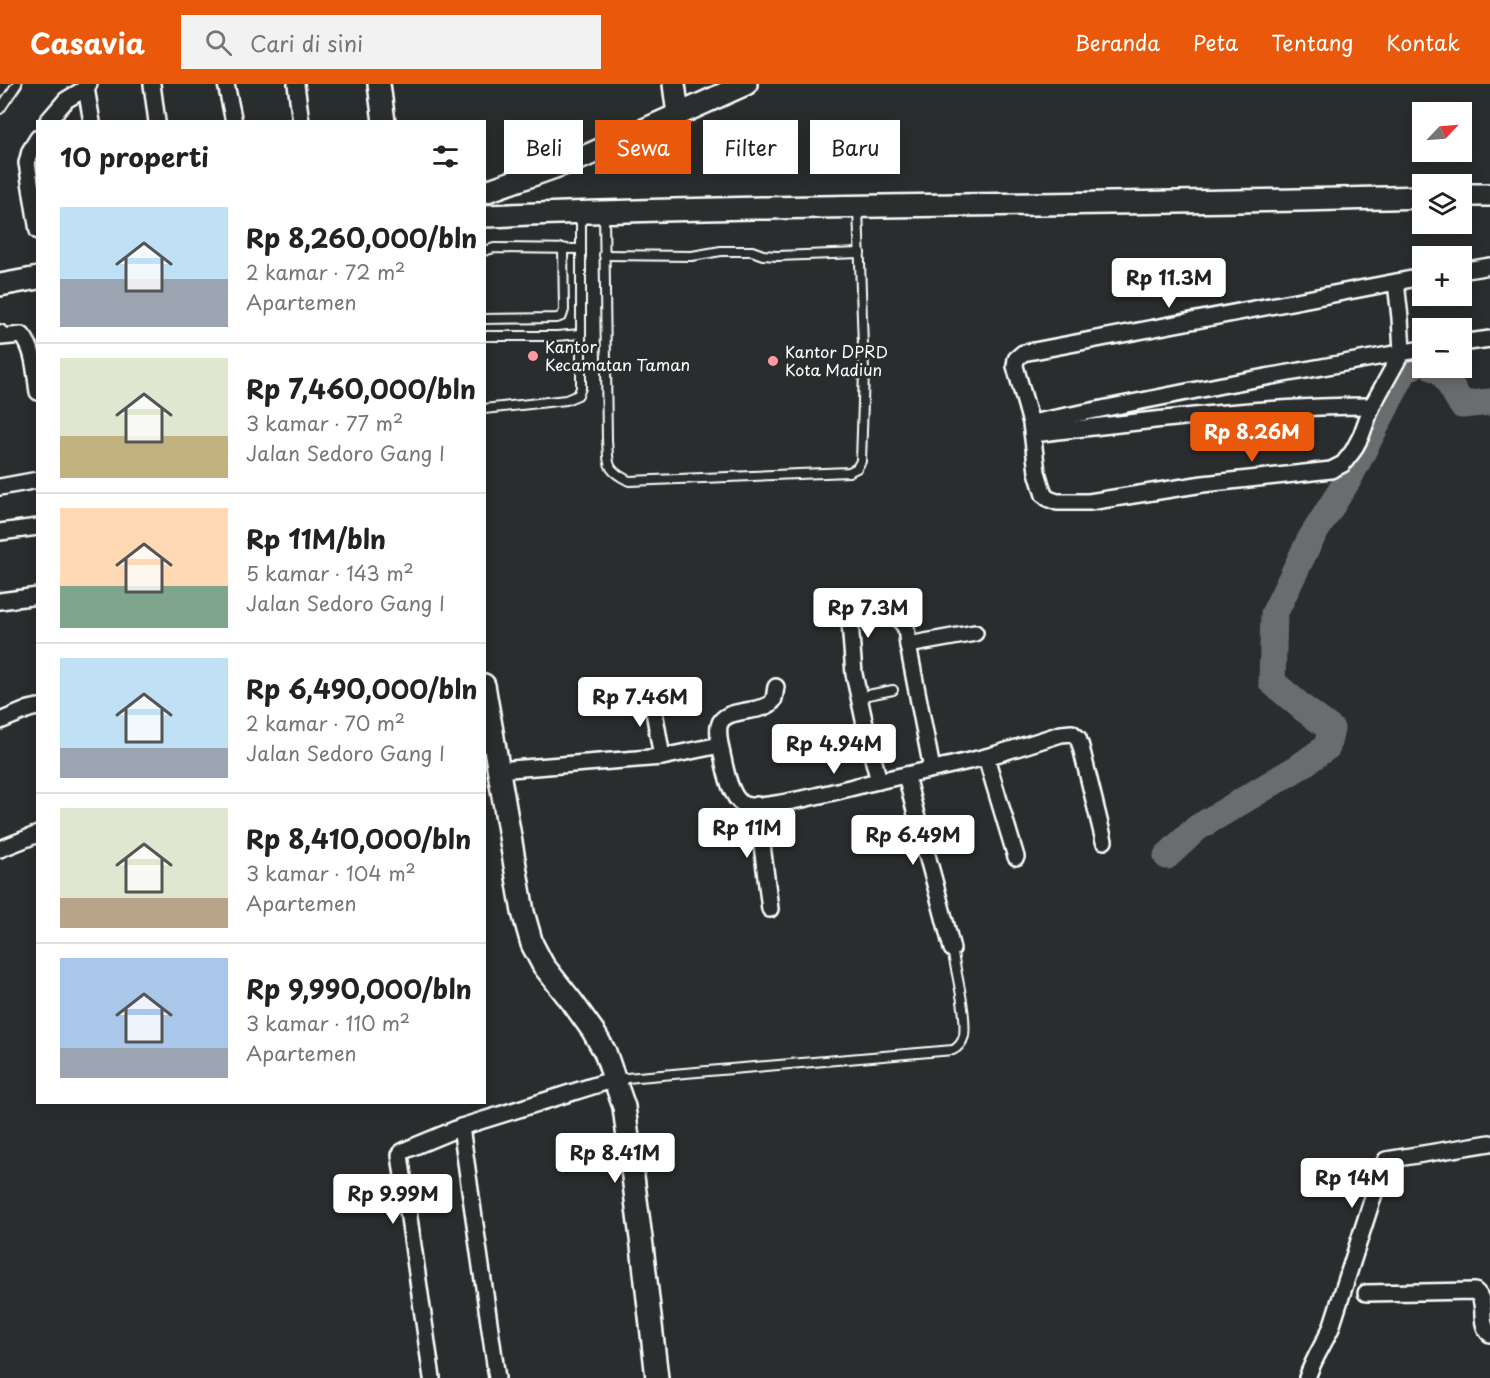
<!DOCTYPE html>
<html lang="id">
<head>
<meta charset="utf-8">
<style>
  body { margin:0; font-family:"Playpen Sans",sans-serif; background:#f2f2f2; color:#222; height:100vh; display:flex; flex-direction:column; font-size:22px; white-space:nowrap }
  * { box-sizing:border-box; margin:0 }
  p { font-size:20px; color:#767676 }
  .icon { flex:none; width:33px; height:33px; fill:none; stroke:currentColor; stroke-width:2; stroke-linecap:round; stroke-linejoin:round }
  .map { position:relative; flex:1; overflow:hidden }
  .side { position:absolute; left:36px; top:36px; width:450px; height:984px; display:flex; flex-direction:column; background:#fff; border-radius:0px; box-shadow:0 3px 15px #0003 }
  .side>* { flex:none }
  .banner { position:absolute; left:504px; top:36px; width:570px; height:54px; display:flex; gap:12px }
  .needle { width:39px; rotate:65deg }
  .fabs { position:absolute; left:1412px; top:18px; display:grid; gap:12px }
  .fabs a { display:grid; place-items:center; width:60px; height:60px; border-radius:0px; background:#fff; box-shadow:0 3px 15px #0003; font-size:30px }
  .price { position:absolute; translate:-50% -51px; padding:0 14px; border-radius:6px; background:#fff; color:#222; font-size:20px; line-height:39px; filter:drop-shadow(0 2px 3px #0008) }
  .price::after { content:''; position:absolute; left:50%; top:36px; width:18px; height:14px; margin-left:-9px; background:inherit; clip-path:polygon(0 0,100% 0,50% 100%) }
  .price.active { background:#ea580c; color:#fff }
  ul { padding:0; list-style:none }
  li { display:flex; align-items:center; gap:18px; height:150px; padding:0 24px }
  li+li { border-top:2px solid #e0e0e0 }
  li span { display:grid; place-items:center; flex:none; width:168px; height:120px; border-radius:0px; color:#555 }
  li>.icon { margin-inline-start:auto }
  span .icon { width:72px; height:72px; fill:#fffc; stroke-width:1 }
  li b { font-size:26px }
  h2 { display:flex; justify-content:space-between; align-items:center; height:72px; padding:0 24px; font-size:26px }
  .pill { padding:0 21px; border-radius:0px; background:#fff; box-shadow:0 3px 15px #0003; font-size:21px; line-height:54px }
  .pill.active { background:#ea580c; color:#fff }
  header { display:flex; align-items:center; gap:36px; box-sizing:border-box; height:84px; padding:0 30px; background:#ea580c; color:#fff }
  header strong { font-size:28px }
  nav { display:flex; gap:33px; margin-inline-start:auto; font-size:21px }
  .search { width:420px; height:54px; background:#f2f2f2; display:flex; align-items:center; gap:15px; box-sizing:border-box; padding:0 21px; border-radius:0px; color:#767676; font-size:22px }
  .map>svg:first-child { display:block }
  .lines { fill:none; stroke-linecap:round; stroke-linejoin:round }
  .river { stroke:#6a6c6d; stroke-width:27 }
  .lane-casing { stroke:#fff; stroke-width:12 }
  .street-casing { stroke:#fff; stroke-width:20 }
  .secondary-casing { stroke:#fff; stroke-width:26 }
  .lane { stroke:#2a2d2e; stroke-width:8 }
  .street { stroke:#2a2d2e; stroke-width:15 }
  .secondary { stroke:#2a2d2e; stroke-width:21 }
  .poi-dot { fill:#ff9aa2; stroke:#2a2d2e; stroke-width:2 }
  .labels { text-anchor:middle; stroke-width:5; stroke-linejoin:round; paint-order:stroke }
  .poi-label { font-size:16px; fill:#fff; stroke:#2a2d2e; text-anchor:start }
</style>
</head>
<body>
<header>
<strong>Casavia</strong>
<div class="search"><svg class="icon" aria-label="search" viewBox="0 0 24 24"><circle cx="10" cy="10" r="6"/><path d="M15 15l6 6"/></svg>Cari di sini</div>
<nav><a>Beranda</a><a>Peta</a><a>Tentang</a><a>Kontak</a></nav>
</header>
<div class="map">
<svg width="1490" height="1294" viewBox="0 0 1490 1294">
  <rect width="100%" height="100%" fill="#2a2d2e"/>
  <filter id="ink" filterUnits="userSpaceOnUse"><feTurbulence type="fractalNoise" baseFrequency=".0167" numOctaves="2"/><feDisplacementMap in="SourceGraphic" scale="12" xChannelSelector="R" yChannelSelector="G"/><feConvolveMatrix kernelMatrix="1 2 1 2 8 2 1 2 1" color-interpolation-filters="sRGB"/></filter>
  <g filter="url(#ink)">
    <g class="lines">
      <g class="river">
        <polyline points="1434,284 1443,289 1462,321 1490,318"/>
        <polyline points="1167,772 1197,744 1299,683 1327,663 1331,645 1304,625 1272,598 1274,530 1310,456 1349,394 1404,287 1422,276"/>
      </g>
      <g class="lane-casing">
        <g id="lane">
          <polyline points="0,25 17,0"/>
          <path d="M604,129L607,356C609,381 605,385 629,397L849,388L857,384L861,377L864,288L858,125"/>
          <polyline points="484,167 494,164 580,165"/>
          <polyline points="604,171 692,172 721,167 752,167 763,171 777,172 860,169"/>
          <polyline points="484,235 557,234 562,232 564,226 563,164"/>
          <polyline points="484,252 557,252 580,250"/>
          <polyline points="484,325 566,316 578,311 581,304 581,129"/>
          <polyline points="858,613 893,606"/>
          <path d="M615,995L953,966C959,963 962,959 964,952C967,930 956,888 952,865"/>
        </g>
      </g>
      <g class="street-casing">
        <g id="street">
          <polyline points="152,0 157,38"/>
          <polyline points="226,0 234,38"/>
          <polyline points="296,0 301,38"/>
          <polyline points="86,4 92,38"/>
          <polyline points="47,38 66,16 86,4 89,0"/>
          <polyline points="38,54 30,67 27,79 38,147"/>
          <polyline points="1461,187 1490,182"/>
          <polyline points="1396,198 1400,234 1402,268 1372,322 1361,352 1353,367 1343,380 1331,386 1203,400 1089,418 1057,418 1049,415 1044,411 1037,388 1031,339 1015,282 1016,275 1023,269 1396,198 1422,193"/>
          <path d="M0,249L1,253L22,251C35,266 35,289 38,308"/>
          <polyline points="1461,259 1490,255"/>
          <polyline points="1031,339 1222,301 1422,265"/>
          <path d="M1033,350C1145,337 1259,322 1372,322"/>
          <polyline points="0,403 38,396"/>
          <polyline points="0,448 38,443"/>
          <polyline points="0,517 38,512"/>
          <polyline points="908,561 932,685"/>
          <polyline points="651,610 662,673"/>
          <polyline points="0,637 29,625 38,623"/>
          <path d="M720,661C719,655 718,648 719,642C723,622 763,631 773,617C775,613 775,607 776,603"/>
          <polyline points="986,673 1016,773"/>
          <path d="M499,686L662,673L720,661C724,677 728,712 743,720C760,729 855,702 878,697C914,689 950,682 986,673C1011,666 1036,658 1061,650L1072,649L1078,654L1081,663L1104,757"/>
          <path d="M906,691C920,750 938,807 952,865"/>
          <polyline points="879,697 869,659 854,590 850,538 852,534 861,529 891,531 900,536 906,544 908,561 975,549"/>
          <polyline points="757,721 770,825"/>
          <polyline points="0,765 38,750"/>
          <path d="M1366,1209L1475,1207C1489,1218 1477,1239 1490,1250"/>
          <polyline points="432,1294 400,1071 402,1068 408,1065 461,1043"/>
          <polyline points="497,1294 461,1043 615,995"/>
          <path d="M1307,1294C1313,1276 1323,1261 1331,1244L1383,1082L1386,1076L1490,1059"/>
        </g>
      </g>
      <g class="secondary-casing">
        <g id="secondary">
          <polyline points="379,0 384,38"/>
          <polyline points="674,0 678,30"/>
          <polyline points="484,108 586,72 746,0"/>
          <polyline points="1461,111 1490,111"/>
          <path d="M484,132C797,119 1110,122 1422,113"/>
          <polyline points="0,201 38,194"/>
          <polyline points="484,601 523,828 532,860 543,881 573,919 593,947 605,968 624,1023 642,1162 657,1294"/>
        </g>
      </g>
      <use href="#lane" class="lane"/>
      <use href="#street" class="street"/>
      <use href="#secondary" class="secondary"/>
    </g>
  </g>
  <g class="poi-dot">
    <circle cx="533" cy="272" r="6"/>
    <circle cx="773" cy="277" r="6"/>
  </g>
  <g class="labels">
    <g class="poi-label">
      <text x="545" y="269">Kantor<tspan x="545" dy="18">Kecamatan Taman</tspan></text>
      <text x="785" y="274">Kantor DPRD<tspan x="785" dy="18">Kota Madiun</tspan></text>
    </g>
  </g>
</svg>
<div class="fabs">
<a><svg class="needle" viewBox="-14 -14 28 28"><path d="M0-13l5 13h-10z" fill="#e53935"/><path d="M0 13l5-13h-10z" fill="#767676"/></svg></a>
<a><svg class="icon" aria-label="layers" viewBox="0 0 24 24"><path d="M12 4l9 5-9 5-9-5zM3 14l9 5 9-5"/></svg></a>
<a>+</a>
<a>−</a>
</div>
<b class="price" style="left:1169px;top:225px">Rp 11.3M</b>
<b class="price active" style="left:1252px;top:379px">Rp 8.26M</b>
<b class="price" style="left:868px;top:555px">Rp 7.3M</b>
<b class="price" style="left:640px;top:644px">Rp 7.46M</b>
<b class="price" style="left:834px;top:691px">Rp 4.94M</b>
<b class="price" style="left:747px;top:775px">Rp 11M</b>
<b class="price" style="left:913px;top:782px">Rp 6.49M</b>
<b class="price" style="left:615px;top:1100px">Rp 8.41M</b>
<b class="price" style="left:1352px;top:1125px">Rp 14M</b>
<b class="price" style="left:393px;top:1141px">Rp 9.99M</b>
<div class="banner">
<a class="pill">Beli</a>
<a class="pill active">Sewa</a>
<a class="pill">Filter</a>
<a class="pill">Baru</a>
</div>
<section class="side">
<h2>10 properti<svg class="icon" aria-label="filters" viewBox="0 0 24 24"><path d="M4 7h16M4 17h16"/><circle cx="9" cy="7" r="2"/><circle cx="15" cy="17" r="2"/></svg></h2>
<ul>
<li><span style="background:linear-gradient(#bfe0f5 60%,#9aa5b1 0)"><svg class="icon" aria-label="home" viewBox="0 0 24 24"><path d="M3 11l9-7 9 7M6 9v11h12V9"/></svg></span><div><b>Rp 8,260,000/bln</b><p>2 kamar · 72 m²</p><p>Apartemen</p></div></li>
<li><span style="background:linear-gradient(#dfe7d0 65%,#c2b280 0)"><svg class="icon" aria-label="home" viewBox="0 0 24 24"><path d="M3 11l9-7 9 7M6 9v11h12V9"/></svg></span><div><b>Rp 7,460,000/bln</b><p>3 kamar · 77 m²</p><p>Jalan Sedoro Gang I</p></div></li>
<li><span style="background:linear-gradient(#ffd9b3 65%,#7fa58c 0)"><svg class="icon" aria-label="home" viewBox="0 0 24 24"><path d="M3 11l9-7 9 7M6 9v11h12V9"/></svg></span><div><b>Rp 11M/bln</b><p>5 kamar · 143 m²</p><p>Jalan Sedoro Gang I</p></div></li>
<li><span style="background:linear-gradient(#bfe0f5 75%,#9aa5b1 0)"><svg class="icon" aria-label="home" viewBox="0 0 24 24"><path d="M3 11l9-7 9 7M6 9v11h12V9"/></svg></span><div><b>Rp 6,490,000/bln</b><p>2 kamar · 70 m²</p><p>Jalan Sedoro Gang I</p></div></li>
<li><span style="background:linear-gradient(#dfe7d0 75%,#b9a48a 0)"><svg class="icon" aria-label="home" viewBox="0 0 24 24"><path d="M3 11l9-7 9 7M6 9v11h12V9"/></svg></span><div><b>Rp 8,410,000/bln</b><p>3 kamar · 104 m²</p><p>Apartemen</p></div></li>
<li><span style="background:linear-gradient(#a9c7e8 75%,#9aa5b1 0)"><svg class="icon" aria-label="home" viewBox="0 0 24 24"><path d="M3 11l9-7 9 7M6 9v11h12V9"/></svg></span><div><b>Rp 9,990,000/bln</b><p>3 kamar · 110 m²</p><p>Apartemen</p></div></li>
</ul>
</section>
</div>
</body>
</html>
